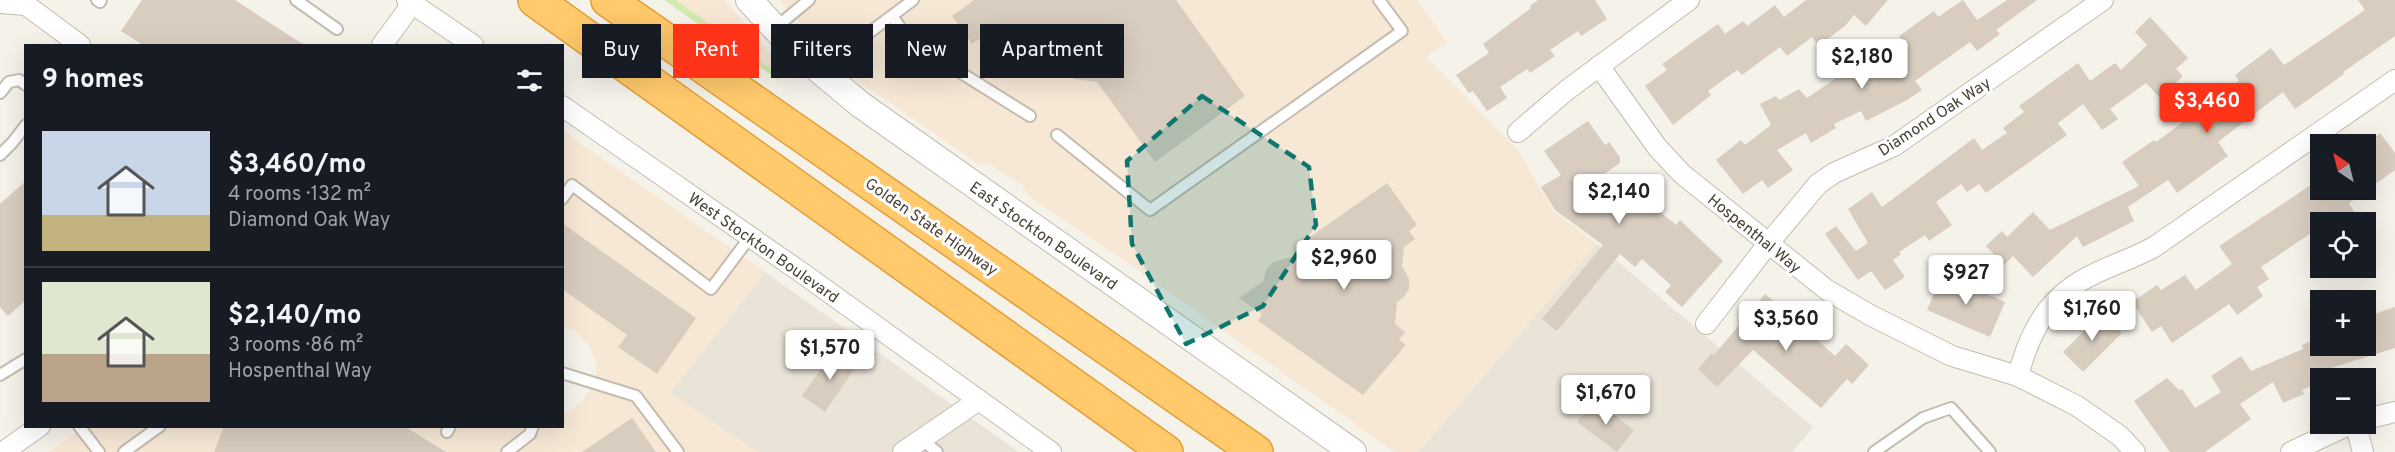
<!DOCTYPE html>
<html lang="en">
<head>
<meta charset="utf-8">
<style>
  body { margin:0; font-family:Overpass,sans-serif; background:#20242c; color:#f1f3f6; height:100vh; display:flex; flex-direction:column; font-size:22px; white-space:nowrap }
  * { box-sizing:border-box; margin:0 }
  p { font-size:20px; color:#9ea1a6 }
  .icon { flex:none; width:33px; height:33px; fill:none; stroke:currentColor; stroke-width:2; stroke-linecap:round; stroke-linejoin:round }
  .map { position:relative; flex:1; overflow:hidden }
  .details { position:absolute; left:24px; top:44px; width:540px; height:384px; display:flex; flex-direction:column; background:#171b24; border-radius:0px; box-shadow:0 6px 24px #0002 }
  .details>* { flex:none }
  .banner { position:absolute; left:582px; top:24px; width:570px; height:54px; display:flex; gap:12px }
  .needle { width:39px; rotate:325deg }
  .controls { position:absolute; left:2310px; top:134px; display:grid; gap:12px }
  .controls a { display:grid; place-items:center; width:66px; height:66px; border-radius:0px; background:#171b24; box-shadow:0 6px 24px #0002; font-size:30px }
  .price { position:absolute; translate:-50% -51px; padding:0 14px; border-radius:6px; background:#fff; color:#222; font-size:20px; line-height:39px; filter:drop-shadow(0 2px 3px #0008) }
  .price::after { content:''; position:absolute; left:50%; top:36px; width:18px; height:14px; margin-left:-9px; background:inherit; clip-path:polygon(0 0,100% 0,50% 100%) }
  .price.on { background:#ff3318; color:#fff }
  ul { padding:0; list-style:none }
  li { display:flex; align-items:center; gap:18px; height:150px; padding:0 18px }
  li+li { border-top:2px solid #363941 }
  li span { display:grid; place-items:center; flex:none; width:168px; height:120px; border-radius:0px; color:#555 }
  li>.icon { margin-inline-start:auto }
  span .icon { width:72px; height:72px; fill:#fffc; stroke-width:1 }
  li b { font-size:26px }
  h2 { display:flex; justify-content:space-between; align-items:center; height:72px; padding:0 18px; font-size:26px }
  .chip { padding:0 21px; border-radius:0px; background:#171b24; box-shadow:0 6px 24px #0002; font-size:21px; line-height:54px }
  .chip.on { background:#ff3318; color:#fff }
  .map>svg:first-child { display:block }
  .residential { fill:#eae3d8 }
  .commercial { fill:#f7e8d6 }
  .green { fill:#d3eab2 }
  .building { fill:#d8cdbf }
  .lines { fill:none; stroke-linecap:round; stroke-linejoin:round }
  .service-casing { stroke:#c4bcaf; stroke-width:14 }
  .minor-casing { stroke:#c4bcaf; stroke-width:22 }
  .tertiary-casing { stroke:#c4bcaf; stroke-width:28 }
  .motorway-casing { stroke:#e29e38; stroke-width:36 }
  .service { stroke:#fff; stroke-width:10 }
  .minor { stroke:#fff; stroke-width:20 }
  .tertiary { stroke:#fff; stroke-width:26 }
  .motorway { stroke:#ffc96c; stroke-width:33 }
  .marked { fill:#0f766e; fill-opacity:0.2; stroke:#0f766e; stroke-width:4.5; stroke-dasharray:12 8; stroke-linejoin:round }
  .labels { text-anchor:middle; stroke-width:6; stroke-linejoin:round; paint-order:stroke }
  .street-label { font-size:16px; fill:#4a4238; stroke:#fff }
</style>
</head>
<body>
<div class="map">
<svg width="2395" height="452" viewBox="0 0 2395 452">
  <rect width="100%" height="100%" fill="#f5f2ea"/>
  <g class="residential">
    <polygon points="1597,244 1813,427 1792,452 1418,452"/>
    <polygon points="765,272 934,392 1019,452 758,452 670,393"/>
  </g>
  <g class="commercial">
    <polygon points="676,0 724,0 784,69 779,74"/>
    <polygon points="779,0 1417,0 1447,42 1426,57 1518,150 1554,212 1597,244 1418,452 1394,452 1131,265 1028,196 1023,186 988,163 981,166 860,82 828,53"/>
    <polygon points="563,131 765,272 670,393 758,452 48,452 86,426 562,426 563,413 571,410 583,400 592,386 596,372 595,358 587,344 575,331 563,326"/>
  </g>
  <polygon class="green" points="664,0 676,0 779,74 778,80"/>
  <g class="building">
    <polygon points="142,0 235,0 304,45 143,45 121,31"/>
    <polygon points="974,0 1176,0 1245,96 1155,162 1097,82 1074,79 1061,72 1052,62 1030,78 1012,54 1002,60 984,36 972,44 952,16"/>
    <polygon points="1538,0 1595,0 1607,19 1581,36 1578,31 1550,50 1555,56 1530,73 1527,69 1500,87 1507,98 1487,111 1473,91 1469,93 1456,75 1489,53 1483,44 1531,8 1530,6"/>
    <polygon points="1806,0 1888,0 1866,26 1854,15 1845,26 1818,46 1812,37 1787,56 1780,47 1742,75 1737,70 1708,91 1711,95 1673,125 1645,86 1667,70 1662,64 1718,24 1725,34 1743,21 1747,26 1775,5 1784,17"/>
    <polygon points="1963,0 1977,20 2007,0 2037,0 1996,30 2000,34 1977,51 1970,42 1915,81 1922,90 1907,100 1866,121 1861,111 1834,124 1836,128 1811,143 1806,133 1777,150 1793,170 1768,188 1762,180 1743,194 1716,160 1741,140 1745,145 1771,125 1760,104 1776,96 1779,100 1799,89 1807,98 1852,67 1856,75 1903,42 1899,36 1934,11 1938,17"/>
    <polygon points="2358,0 2395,0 2395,36 2343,72 2344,74 2295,109 2283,92 2218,142 2228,156 2177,193 2168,180 2128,207 2134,221 2083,247 2077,236 2033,277 2013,256 2004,265 1986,246 2002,231 2007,237 2033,212 2050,230 2139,186 2122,162 2154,140 2156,142 2239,81 2235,75 2271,48 2284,65 2365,10"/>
    <polygon points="2150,17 2188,58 2176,69 2183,76 2160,98 2146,83 2110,109 2118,119 2102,130 2083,104 2058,123 2067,135 1986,193 1979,184 1967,192 1961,184 1936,202 1952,225 1929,241 1925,235 1899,252 1901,254 1893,260 1905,277 1885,290 1871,271 1858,280 1825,234 1836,226 1856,251 1868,243 1848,209 1872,192 1882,207 1974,138 1982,150 2007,133 2003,128 2024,112 2019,106 2078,63 2090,81 2115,63 2121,70 2147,45 2135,32"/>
    <polygon points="1588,121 1605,145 1609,142 1620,157 1620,163 1600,177 1621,206 1637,186 1654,200 1650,204 1676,225 1680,220 1723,261 1682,307 1665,292 1671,285 1642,259 1635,267 1620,254 1557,331 1542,319 1603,245 1555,210 1541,187 1561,175 1544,151"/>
    <polygon points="2380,133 2395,153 2395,170 2349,203 2355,213 2342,222 2320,222 2320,227 2261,267 2269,279 2257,287 2263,296 2237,315 2229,304 2172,343 2161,326 2152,332 2132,302 2157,285 2161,290 2185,275 2196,290 2232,264 2219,246 2320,179 2320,189 2366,189 2366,144"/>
    <polygon points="26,181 26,300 8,316 0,307 0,204"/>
    <polygon points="1387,183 1417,225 1409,231 1415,239 1404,247 1402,266 1409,279 1409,289 1404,297 1397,302 1395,324 1405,332 1399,340 1406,345 1363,395 1258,321 1262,314 1239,298 1263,282 1266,270 1273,262 1302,254 1297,246"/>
    <polygon points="562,223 696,318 657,374 618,347 627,335 562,289"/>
    <polygon points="1942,275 2005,302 1990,337 1927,310"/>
    <polygon points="1765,294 1783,309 1787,304 1813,326 1809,332 1835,356 1846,344 1869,365 1852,384 1847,379 1821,408 1753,350 1717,387 1698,369 1712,353 1714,355"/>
    <polygon points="2395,307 2395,348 2331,368 2334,376 2320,378 2320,382 2302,390 2304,394 2283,403 2273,382 2240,404 2251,419 2205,452 2170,452 2134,401 2167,378 2179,390 2182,389 2195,408 2221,392 2211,376 2241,356 2251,371 2303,349 2302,345 2318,338 2320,345 2366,345 2366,317"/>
    <polygon points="2102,313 2122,333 2083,372 2063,352"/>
    <polygon points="835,349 857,365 825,412 802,396"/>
    <polygon points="1595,400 1634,430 1617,452 1577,422"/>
    <polygon points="632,418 656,452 582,452"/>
    <polygon points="224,426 404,426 446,452 214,452"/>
  </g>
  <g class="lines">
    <g class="service-casing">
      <g id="service">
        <polyline points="97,0 100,2 101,0"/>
        <polyline points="296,0 337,29"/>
        <polyline points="892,16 910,41 1030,116"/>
        <polyline points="775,28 809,0"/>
        <polyline points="818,71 913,0"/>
        <polyline points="0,93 9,82 19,80 26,85"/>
        <polyline points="1057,135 1150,210 1402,31 1379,0"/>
        <polyline points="0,155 12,143 26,125"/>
        <polyline points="562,199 572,185 711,289 750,237"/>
        <polyline points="562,373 636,396 678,452"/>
        <polyline points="0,375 26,359"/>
        <polyline points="79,426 99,452"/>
        <polyline points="447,432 450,426"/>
        <polyline points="921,439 937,452"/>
        <polyline points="124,452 160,426"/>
        <polyline points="507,452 530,434 533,426"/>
        <polyline points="1874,452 1923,418 1951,408 1990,452"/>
      </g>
    </g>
    <g class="minor-casing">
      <g id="minor">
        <polyline points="407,0 473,45"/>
        <polyline points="0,3 26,5 80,45"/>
        <polyline points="382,45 412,4"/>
        <polyline points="1599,66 1657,147 1682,174 1827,290 1870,315 1952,356 2018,376 2077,406 2120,436 2135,452"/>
        <polyline points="562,106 805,275 1051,452"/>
        <polyline points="1518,132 1567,90 1689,0"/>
        <polyline points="1706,324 1768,244 1818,184 1834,173 1894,146 2103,0"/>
        <path d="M2018,376C2030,330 2049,295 2094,274C2114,264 2134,258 2154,247L2395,80"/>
        <polyline points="2366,419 2395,412"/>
        <polyline points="2355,423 2363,452"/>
        <polyline points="3,452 40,426"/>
        <polyline points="903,452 979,400"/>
        <polyline points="2291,452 2353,423"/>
      </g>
    </g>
    <g class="tertiary-casing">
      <polyline id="tertiary" points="749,0 796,51 861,105 1353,452"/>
    </g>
    <g class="motorway-casing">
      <g id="motorway">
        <polyline points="535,0 1166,452"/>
        <polyline points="608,0 1256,452"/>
      </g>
    </g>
    <use href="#service" class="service"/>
    <use href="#minor" class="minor"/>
    <use href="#tertiary" class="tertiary"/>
    <use href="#motorway" class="motorway"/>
  </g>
  <path class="marked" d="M1202,96L1309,167L1316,225L1263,306L1186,344L1132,244L1127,161Z"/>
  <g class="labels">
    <g class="street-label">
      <text transform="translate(1934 116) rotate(-33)" y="6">Diamond Oak Way</text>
      <text transform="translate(932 226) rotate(35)" y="6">Golden State Highway</text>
      <text transform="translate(1755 233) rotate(39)" y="6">Hospenthal Way</text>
      <text transform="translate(1044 235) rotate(35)" y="6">East Stockton Boulevard</text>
      <text transform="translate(764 247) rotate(35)" y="6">West Stockton Boulevard</text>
    </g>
  </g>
</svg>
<div class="controls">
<a><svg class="needle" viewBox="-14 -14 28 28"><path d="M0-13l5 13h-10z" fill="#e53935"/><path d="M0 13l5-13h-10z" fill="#9ea1a6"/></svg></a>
<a><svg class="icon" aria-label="locate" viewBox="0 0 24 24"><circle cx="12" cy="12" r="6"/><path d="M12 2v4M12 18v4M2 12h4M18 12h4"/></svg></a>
<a>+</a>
<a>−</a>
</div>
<b class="price" style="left:1862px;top:90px">$2,180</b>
<b class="price on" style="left:2207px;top:134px">$3,460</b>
<b class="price" style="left:1619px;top:225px">$2,140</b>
<b class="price" style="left:1344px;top:291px">$2,960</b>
<b class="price" style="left:1966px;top:306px">$927</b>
<b class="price" style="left:2092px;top:342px">$1,760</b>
<b class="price" style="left:1786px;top:352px">$3,560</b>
<b class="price" style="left:830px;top:381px">$1,570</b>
<b class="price" style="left:1606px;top:426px">$1,670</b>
<div class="banner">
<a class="chip">Buy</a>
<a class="chip on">Rent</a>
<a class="chip">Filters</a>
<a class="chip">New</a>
<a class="chip">Apartment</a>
</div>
<section class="details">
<h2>9 homes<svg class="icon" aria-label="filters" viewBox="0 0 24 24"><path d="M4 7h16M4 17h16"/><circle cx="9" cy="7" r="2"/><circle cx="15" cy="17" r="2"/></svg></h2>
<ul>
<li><span style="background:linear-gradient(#c9d6e8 70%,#c2b280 0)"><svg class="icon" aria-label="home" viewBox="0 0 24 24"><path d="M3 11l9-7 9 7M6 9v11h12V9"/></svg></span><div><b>$3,460/mo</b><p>4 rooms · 132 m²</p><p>Diamond Oak Way</p></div></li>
<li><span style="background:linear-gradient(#dfe7d0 60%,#b9a48a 0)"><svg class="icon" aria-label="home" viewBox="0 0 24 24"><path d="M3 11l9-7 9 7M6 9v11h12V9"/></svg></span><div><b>$2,140/mo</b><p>3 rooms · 86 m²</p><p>Hospenthal Way</p></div></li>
</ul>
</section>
</div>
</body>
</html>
